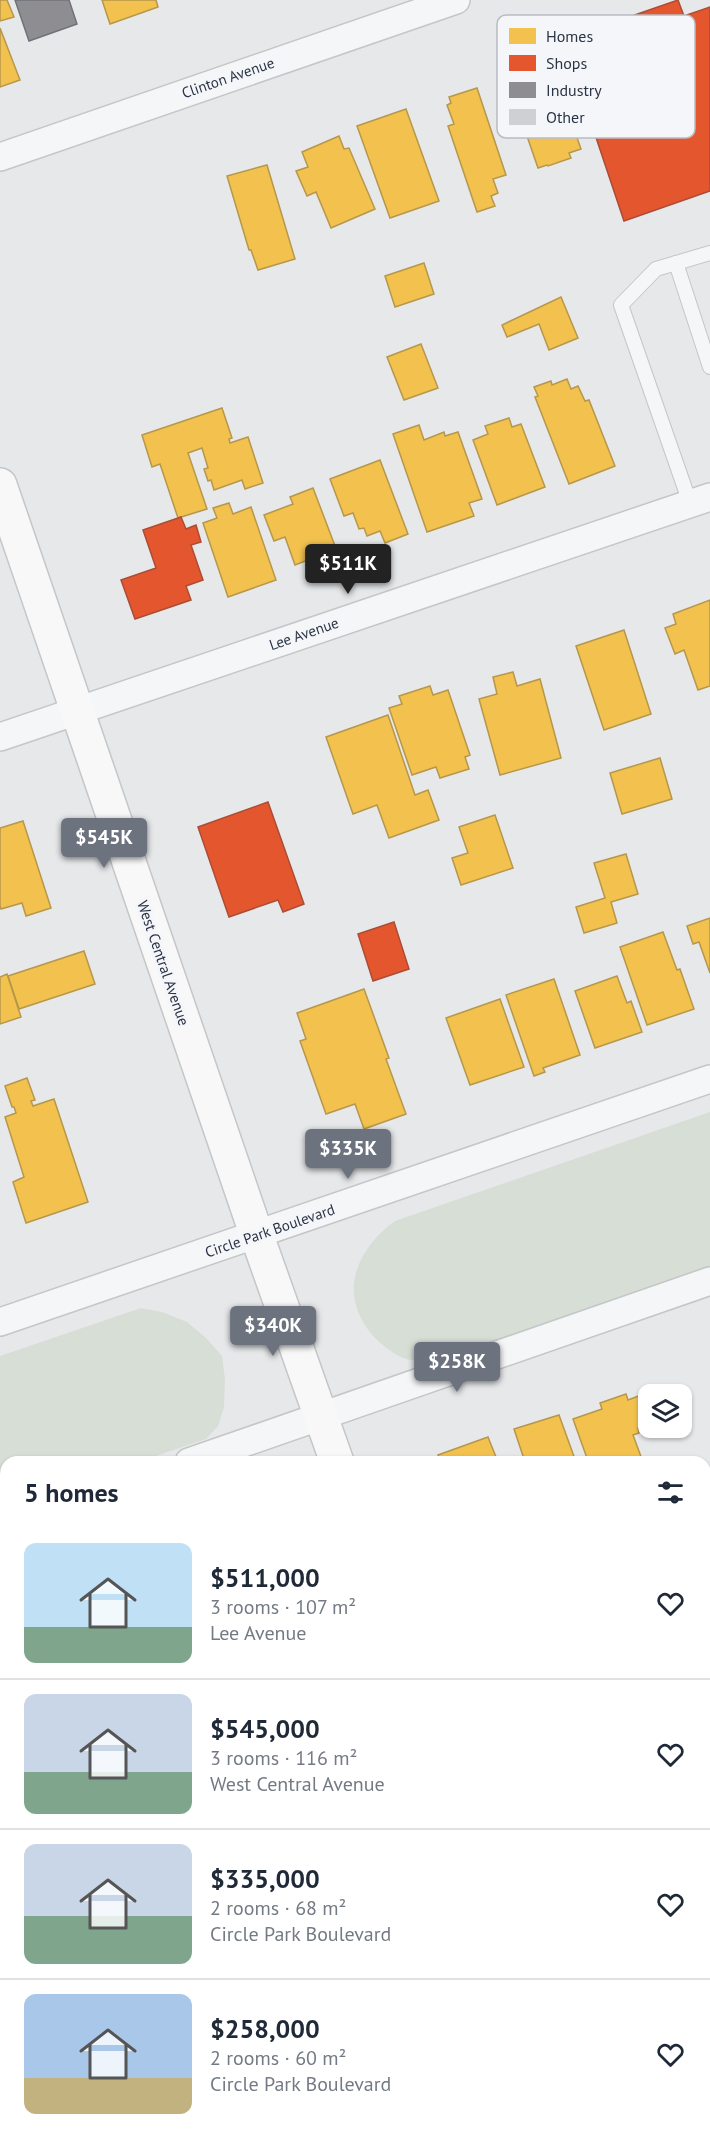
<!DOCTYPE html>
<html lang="en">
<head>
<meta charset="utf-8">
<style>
  body { margin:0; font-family:"PT Sans",sans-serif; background:#f6f6f7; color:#1f2937; height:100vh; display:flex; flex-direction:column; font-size:22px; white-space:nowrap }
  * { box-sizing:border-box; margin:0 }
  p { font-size:20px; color:#747a83 }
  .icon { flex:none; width:33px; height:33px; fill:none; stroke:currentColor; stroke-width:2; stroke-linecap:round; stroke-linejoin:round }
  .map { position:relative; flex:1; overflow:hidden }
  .side { position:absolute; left:0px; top:1456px; width:711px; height:686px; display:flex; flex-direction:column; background:#fff; border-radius:18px 18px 0 0; box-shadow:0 2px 4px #0004 }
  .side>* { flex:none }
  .tools { position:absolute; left:638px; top:1384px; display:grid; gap:12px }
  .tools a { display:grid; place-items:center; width:54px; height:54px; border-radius:12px; background:#fff; box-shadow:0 2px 4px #0004; font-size:30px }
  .price { position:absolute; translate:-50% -51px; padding:0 14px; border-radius:6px; background:#6c737f; color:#fff; font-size:20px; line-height:39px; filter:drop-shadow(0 2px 3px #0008) }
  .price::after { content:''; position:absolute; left:50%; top:36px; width:18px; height:14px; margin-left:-9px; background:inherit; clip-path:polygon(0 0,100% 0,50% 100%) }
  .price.active { background:#222; color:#fff }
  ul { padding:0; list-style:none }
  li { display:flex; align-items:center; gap:18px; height:150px; padding:0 24px }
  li+li { border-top:2px solid #e0e1e3 }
  li span { display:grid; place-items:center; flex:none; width:168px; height:120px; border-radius:12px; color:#555 }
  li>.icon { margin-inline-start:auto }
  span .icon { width:72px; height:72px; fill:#fffc; stroke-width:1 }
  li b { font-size:26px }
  h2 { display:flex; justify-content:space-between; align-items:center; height:72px; padding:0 24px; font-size:26px }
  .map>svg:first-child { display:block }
  .green { fill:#d6ded6 }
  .homes { fill:#f2c14e; stroke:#b6974b; stroke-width:1.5 }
  .shops { fill:#e4572e; stroke:#ac4c35; stroke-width:1.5 }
  .industry { fill:#8d8d92; stroke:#70727b; stroke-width:1.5 }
  .building { fill:#ced0d3 }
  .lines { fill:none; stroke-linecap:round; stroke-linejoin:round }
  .lane-casing { stroke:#c4c6c8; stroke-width:16 }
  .street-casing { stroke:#c4c6c8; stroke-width:30 }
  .secondary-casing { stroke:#c4c6c8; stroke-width:36 }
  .lane { stroke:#f5f6f7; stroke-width:14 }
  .street { stroke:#f5f6f7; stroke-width:27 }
  .secondary { stroke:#f8f8f8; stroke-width:33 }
  .labels { text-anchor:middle; stroke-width:6; stroke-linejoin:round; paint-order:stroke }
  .street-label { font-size:15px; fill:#2b3445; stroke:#f4f6f9 }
  .key { fill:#f4f6f9; stroke:#b8bcc3; stroke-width:1.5 }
  .key-label { font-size:16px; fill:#2b3445 }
</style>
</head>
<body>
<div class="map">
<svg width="710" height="2141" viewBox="0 0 710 2141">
  <rect width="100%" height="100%" fill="#e6e8ea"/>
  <g class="green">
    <path d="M710,1112V1268L465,1355C446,1359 425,1363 406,1359C396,1356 382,1345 375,1338C337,1297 354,1251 395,1221Z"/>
    <polygon points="141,1308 162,1312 187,1322 206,1338 222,1356 225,1380 224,1407 218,1426 206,1439 138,1462 6,1462 6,1508 0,1510 0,1356"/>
  </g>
  <g class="homes">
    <polygon points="0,0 7,0 14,17 0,21"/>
    <polygon points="102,0 156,0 158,7 110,24"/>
    <polygon points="0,28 20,80 0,87"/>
    <polygon points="553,69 581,149 569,153 571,158 548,166 547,165 538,168 509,84"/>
    <polygon points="477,88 506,175 493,179 498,193 491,196 495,206 477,212 448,126 454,124 447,105 451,103 449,97"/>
    <polygon points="406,109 439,201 390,218 357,126"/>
    <polygon points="339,136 344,149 349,148 375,209 331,228 316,192 307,196 296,171 308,167 302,152"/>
    <polygon points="267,165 295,259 258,270 251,250 249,250 227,176"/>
    <polygon points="424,263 434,294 395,307 385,276"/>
    <polygon points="561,297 578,338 549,350 539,324 507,337 502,325"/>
    <polygon points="421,344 438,388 404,400 387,357"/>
    <polygon points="567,379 571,389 578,386 585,401 589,400 615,466 569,484 535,397 538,396 534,387 551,381 552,385"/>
    <polygon points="222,408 232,438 229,439 230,443 248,437 263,483 245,489 242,480 214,490 211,480 208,481 204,469 208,468 202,448 188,453 207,509 178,518 160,464 152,467 142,435"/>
    <polygon points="509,418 512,427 521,424 545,487 497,505 473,440 488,434 485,426"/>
    <polygon points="419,425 424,440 444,432 445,436 458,432 482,499 469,503 474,516 427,532 393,434"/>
    <polygon points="380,460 408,534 385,543 380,531 367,536 364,528 359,529 353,513 344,516 330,479"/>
    <polygon points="313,488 340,559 316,568 313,558 295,565 285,537 274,541 264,515 293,504 290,497"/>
    <polygon points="229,503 233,514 251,507 276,580 228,597 203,523 217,518 213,508"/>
    <polygon points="710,600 710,686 698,690 684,650 675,654 665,628 676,624 673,614"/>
    <polygon points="624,630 651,714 604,730 576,646"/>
    <polygon points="513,672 517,686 540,679 561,758 500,775 479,699 497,694 493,677"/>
    <polygon points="430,686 433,695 448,690 470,755 465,757 469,769 440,778 436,767 412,775 389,708 402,704 399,696"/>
    <polygon points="388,715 415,795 428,790 439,820 389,838 377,805 353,814 326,737"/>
    <polygon points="660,758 672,799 622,814 610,773"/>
    <polygon points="495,815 513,868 461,885 452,858 468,853 459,827"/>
    <polygon points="23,821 51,908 26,916 22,903 1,909 0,906 0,828"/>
    <polygon points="626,854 638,894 611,902 617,923 584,933 576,907 605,898 594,863"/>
    <polygon points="710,918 710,973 699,942 693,944 687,926"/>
    <polygon points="663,932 677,970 680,969 694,1009 647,1025 620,947"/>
    <polygon points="84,951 95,984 19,1009 8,976"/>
    <polygon points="7,974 21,1017 0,1024 0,977"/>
    <polygon points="617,976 627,1003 631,1001 642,1032 595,1048 575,991"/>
    <polygon points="554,979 580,1055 543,1068 545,1072 534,1076 506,995"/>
    <polygon points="364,989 389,1058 386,1059 406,1114 364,1129 355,1104 326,1114 300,1041 306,1039 297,1013"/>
    <polygon points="500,999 524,1067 470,1085 446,1018"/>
    <polygon points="27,1078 35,1100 31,1101 33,1106 54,1099 88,1202 26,1223 13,1182 24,1177 5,1117 16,1113 14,1107 12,1107 5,1086"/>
    <polygon points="626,1394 628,1400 641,1395 648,1416 648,1424 638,1428 639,1433 633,1435 643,1462 585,1462 588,1461 573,1419 602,1409 600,1403"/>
    <polygon points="559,1415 576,1462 525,1462 514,1429"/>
    <polygon points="488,1437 498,1462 441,1462 438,1455"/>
    <polygon points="6,1602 6,1638 0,1621 0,1604"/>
    <polygon points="707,1677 710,1686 710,1772 705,1774 705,1678"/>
    <polygon points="6,1831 6,1896 0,1898 0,1833"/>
    <polygon points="6,1943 6,2015 0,2017 0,1945"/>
  </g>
  <g class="shops">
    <polygon points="678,0 684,16 710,7 710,191 624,221 569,57 606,44 600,27"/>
    <polygon points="181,517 186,529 196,525 201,542 191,545 203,580 186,586 191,600 135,619 121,580 156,568 143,530"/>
    <polygon points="268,802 304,904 283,912 278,900 229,917 198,827"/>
    <polygon points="394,922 409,969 373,981 358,934"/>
    <polygon points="393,2136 441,2136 443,2141 394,2141"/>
  </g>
  <polygon class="industry" points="15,0 69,0 77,24 29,41"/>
  <polygon class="building" points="283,2136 338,2136 340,2141 285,2141"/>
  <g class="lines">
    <g class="lane-casing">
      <g id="lane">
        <polyline points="676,263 710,367"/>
        <polyline points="690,503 621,305 656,269 710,253"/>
      </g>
    </g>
    <g class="street-casing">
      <g id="street">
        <polyline points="0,157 456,0"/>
        <polyline points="0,737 710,497"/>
        <polyline points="0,1322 710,1079"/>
        <polyline points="189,1462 710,1281"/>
        <polyline points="0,1529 6,1526"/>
        <polyline points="705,1860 710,1858"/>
        <polyline points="0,2103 6,2101"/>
      </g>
    </g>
    <g class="secondary-casing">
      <g id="secondary">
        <polyline points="0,485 257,1236 337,1462"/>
        <polyline points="565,2136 566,2141"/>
      </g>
    </g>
    <use href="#lane" class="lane"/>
    <use href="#street" class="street"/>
    <use href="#secondary" class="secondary"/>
  </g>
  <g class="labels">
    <g class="street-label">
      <text transform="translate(228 78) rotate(-19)" y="5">Clinton Avenue</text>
      <text transform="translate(304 634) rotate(-19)" y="5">Lee Avenue</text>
      <text transform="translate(163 963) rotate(71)" y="5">West Central Avenue</text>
      <text transform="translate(270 1231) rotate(-19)" y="5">Circle Park Boulevard</text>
    </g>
  </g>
  <rect x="497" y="15" width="198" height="123" rx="9" class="key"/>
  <rect x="509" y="28" width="27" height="16" fill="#f2c14e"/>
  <rect x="509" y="55" width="27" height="16" fill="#e4572e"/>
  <rect x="509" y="82" width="27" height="16" fill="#8d8d92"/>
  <rect x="509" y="109" width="27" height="16" fill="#ced0d3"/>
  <g class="key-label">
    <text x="546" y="42">Homes</text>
    <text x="546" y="69">Shops</text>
    <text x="546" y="96">Industry</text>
    <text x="546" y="123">Other</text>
  </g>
</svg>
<div class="tools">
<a><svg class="icon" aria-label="layers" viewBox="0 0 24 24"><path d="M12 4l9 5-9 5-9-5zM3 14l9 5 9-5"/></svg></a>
</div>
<b class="price active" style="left:348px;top:595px">$511K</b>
<b class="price" style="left:104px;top:869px">$545K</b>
<b class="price" style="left:348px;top:1180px">$335K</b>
<b class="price" style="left:273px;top:1357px">$340K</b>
<b class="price" style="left:457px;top:1393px">$258K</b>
<section class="side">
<h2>5 homes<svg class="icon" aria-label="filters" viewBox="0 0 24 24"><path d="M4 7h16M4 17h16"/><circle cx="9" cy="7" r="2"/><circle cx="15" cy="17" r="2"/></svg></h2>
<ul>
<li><span style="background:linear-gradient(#bfe0f5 70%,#7fa58c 0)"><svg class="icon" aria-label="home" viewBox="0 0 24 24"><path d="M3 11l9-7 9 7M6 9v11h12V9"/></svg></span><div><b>$511,000</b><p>3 rooms · 107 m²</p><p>Lee Avenue</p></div><svg class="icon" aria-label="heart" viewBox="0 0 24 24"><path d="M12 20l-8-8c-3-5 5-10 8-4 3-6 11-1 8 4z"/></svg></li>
<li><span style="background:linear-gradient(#c9d6e8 65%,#7fa58c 0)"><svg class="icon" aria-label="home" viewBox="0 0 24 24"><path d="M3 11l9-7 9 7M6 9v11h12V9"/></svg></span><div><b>$545,000</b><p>3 rooms · 116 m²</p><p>West Central Avenue</p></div><svg class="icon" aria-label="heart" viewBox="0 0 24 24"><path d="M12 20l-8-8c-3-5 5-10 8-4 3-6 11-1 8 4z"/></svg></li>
<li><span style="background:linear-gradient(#c9d6e8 60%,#7fa58c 0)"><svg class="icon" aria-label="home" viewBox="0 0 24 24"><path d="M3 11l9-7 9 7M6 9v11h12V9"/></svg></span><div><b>$335,000</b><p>2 rooms · 68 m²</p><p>Circle Park Boulevard</p></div><svg class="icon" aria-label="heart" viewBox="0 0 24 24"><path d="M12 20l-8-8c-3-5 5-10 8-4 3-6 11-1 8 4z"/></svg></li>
<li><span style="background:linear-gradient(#a9c7e8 70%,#c2b280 0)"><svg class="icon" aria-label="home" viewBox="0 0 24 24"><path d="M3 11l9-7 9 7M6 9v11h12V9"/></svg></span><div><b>$258,000</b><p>2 rooms · 60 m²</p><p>Circle Park Boulevard</p></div><svg class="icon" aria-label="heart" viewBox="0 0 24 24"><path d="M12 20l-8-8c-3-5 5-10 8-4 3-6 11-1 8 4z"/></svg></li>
</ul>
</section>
</div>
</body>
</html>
